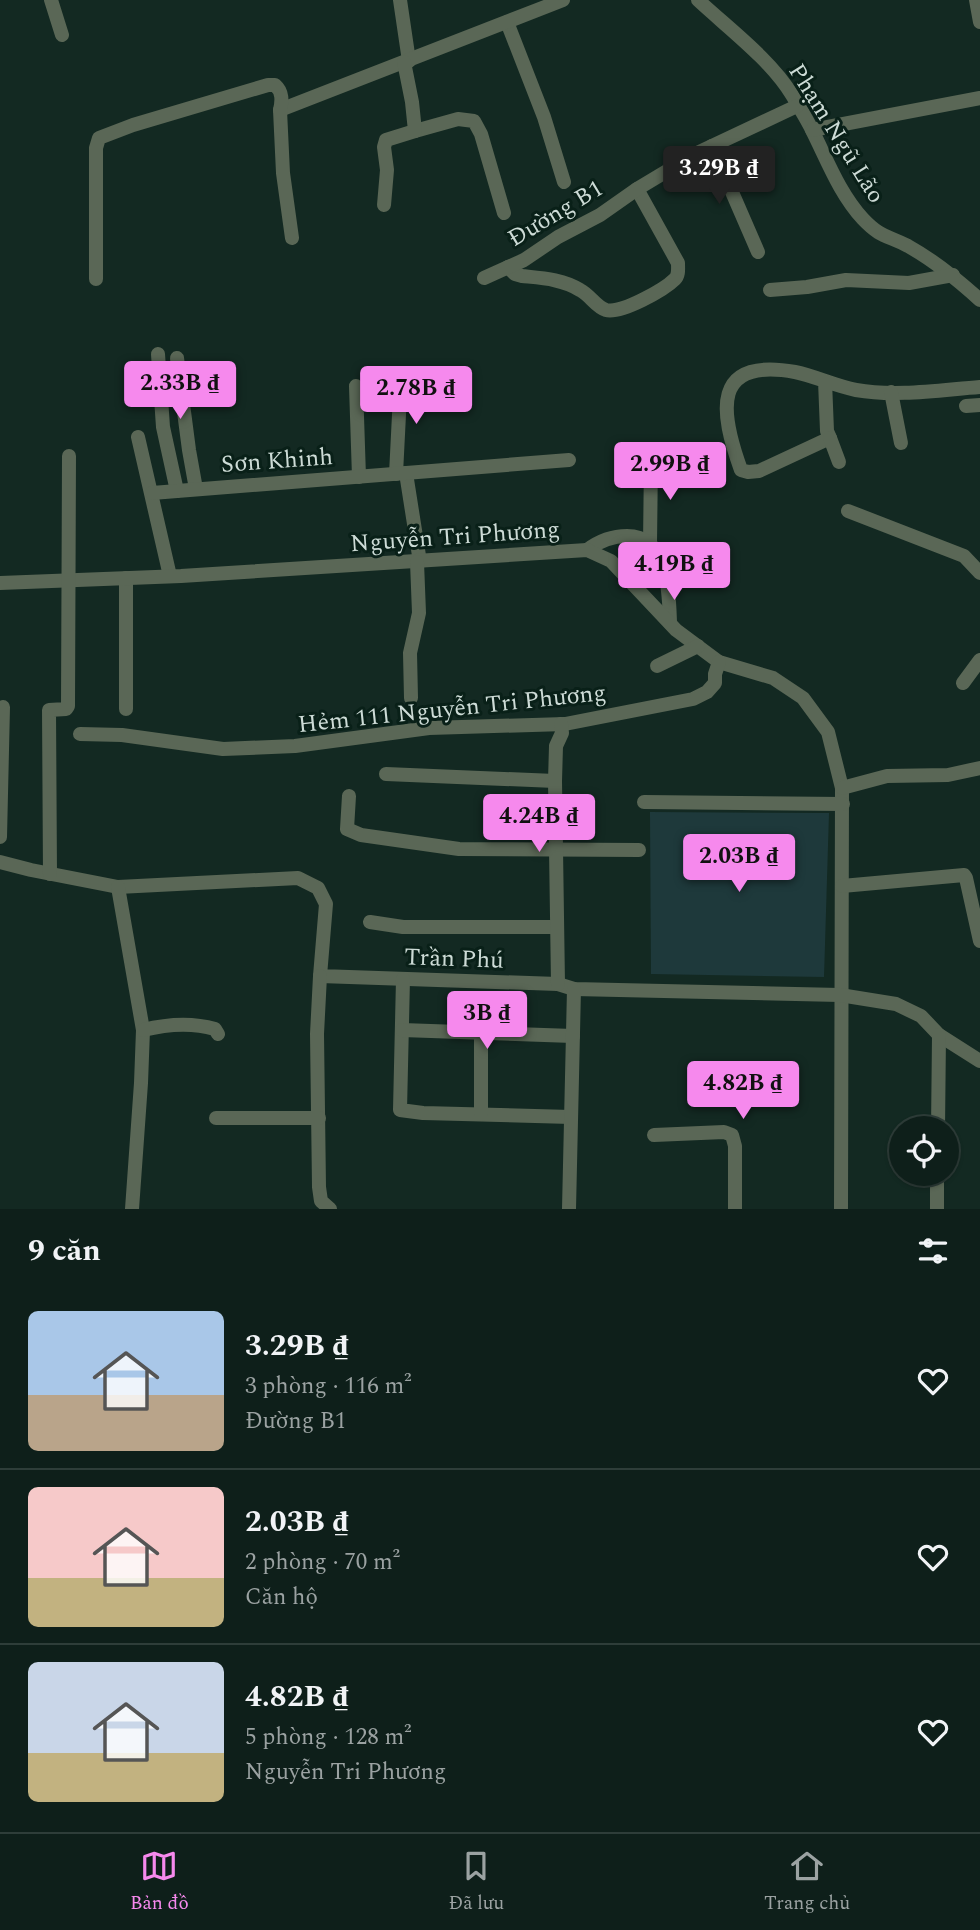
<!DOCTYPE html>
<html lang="vi">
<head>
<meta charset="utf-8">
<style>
  body { margin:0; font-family:Spectral,serif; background:#1c2c27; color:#f1f3f6; height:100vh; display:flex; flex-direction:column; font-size:26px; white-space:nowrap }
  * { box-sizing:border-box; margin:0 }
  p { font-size:23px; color:#9ba2a2 }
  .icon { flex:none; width:38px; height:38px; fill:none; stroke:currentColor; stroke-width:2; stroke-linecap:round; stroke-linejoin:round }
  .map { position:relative; height:1209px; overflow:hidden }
  .side { display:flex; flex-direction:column; background:#0e1f1a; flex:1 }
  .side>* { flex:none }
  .fabs { position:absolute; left:889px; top:1116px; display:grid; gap:14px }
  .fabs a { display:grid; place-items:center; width:70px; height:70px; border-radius:50%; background:#0e1f1a; box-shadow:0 2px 5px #0004,0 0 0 2px #2e3d39; font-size:35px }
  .price { position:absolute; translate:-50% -60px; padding:0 16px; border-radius:7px; background:#f689ed; color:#111; font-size:23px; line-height:46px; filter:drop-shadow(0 2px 4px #0008) }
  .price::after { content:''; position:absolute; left:50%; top:42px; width:21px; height:16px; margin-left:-10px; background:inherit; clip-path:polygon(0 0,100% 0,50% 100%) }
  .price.selected { background:#222; color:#fff }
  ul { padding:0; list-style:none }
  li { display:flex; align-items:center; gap:21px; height:175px; padding:0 28px }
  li+li { border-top:2px solid #2e3d39 }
  li span { display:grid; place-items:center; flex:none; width:196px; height:140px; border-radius:10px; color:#555 }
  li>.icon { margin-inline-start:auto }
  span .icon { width:84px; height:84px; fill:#fffc; stroke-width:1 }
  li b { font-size:30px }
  h2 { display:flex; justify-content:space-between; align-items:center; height:84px; padding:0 28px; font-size:30px }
  .tab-bar { display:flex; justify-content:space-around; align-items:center; height:98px; border-top:2px solid #2e3d39; background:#0e1f1a; font-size:19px; color:#9ba2a2 }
  .tab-bar a { display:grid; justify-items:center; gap:4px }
  .tab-bar .selected { color:#f689ed }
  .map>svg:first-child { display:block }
  .building { fill:#1e393b }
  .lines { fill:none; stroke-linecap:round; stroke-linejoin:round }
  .minor { stroke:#5a6756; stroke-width:14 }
  .labels { text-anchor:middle; stroke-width:6; stroke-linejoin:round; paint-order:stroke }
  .street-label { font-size:24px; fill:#cddbd6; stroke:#092018 }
</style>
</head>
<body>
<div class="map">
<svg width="980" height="1209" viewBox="0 0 980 1209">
  <rect width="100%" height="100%" fill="#132922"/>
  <polygon class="building" points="650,812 829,813 824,977 651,974"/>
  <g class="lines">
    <g class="minor">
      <polyline points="51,0 62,35"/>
      <polyline points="400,0 409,61"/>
      <path d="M698,0C728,28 771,60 792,95C799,107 807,119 813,132C828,162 840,194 863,219C881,238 887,235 908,246C935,261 958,280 980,300"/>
      <polyline points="976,0 980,22"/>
      <polyline points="507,22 544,117 564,182"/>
      <polyline points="280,110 563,0"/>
      <polyline points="812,130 980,98"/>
      <polyline points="415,131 458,119 474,121 481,134 504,213"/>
      <polyline points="712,146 758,252"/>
      <polyline points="384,205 387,170 384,147 386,140 415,131 412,102 404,62"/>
      <path d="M508,267L515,274L522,276C541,278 563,279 580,290C590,295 596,307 606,310C621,314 664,290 675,279C679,275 678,269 678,263L637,189"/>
      <polyline points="484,278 524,260 558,237 600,215 637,189 697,153 797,106"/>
      <path d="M96,279V148L99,138L133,125L268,85H275C283,92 282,101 280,110L283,173L292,238"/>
      <polyline points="770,290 807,287 846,280 909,283 953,275"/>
      <polyline points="158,354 163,427 177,491"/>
      <polyline points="177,358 189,450 196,489"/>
      <path d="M825,381L827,431L830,438L759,471L748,472L741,470C720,412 711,357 795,372C815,376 835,386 856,390C896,397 940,390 980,387"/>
      <polyline points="356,386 359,477"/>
      <polyline points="891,392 901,443"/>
      <polyline points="966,406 980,405"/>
      <polyline points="138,437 170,576"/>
      <polyline points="830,438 839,462"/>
      <polyline points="406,473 420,562"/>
      <polyline points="396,474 401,375"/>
      <polyline points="152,493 569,460"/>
      <polyline points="848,511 964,556 980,573"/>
      <polyline points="650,544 651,460"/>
      <path d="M587,550C599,541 611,536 627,536C669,536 669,593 670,623"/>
      <polyline points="126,578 126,709"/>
      <polyline points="0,583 181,576 587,550 611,561 676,630 719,662 773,678 803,698 828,732 842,788 841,1209"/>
      <polyline points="657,666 698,646"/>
      <polyline points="963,683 980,660"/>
      <polyline points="411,698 410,653 419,613 417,562"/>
      <polyline points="80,734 122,735 223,749 295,746 429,728 565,724 693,699 707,692 715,683 715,674 719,662"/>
      <polyline points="386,774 555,781"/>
      <polyline points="842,788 887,776 948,775 980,768"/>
      <polyline points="349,796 347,829 361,835 459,849 639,850"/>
      <polyline points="644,802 843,804"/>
      <polyline points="0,837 3,707"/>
      <polyline points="0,862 31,870 118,887 298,878 318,888 326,904 320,976 558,984 574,989 840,995 896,1004 921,1016 939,1035 980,1061"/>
      <polyline points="50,874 49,710 66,709 68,706 69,456"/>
      <polyline points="842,886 964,875 966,878 980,941"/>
      <polyline points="118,887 143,1030 141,1083 132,1209"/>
      <polyline points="370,922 403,927 557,927"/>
      <polyline points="320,976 317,1034 319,1187 321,1201 330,1209"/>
      <polyline points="403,979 400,1110 423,1113 571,1117"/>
      <polyline points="558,984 555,781 556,746 562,733 561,724"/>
      <path d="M143,1030C167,1024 191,1022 215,1029L218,1034"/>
      <polyline points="402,1030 573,1036"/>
      <polyline points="481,1033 481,1114"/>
      <polyline points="216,1118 319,1118"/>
      <polyline points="938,1129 939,1035"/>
      <polyline points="654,1135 724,1132 732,1135 735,1146 735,1209"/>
      <polyline points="569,1209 574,989"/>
      <polyline points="937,1209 937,1174"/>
    </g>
  </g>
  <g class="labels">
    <g class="street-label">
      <text transform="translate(837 133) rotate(58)" y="8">Phạm Ngũ Lão</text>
      <text transform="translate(555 213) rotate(-31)" y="8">Đường B1</text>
      <text transform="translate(277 460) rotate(-4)" y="8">Sơn Khinh</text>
      <text transform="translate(455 536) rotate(-4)" y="8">Nguyễn Tri Phương</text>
      <text transform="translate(452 708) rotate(-6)" y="8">Hẻm 111 Nguyễn Tri Phương</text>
      <text transform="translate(454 958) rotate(2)" y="8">Trần Phú</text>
    </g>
  </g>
</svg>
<div class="fabs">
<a><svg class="icon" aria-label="locate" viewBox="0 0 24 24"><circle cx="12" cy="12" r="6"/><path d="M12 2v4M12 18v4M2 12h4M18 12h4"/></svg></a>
</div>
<b class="price selected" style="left:719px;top:206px">3.29B ₫</b>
<b class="price" style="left:180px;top:421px">2.33B ₫</b>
<b class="price" style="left:416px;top:426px">2.78B ₫</b>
<b class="price" style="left:670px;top:502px">2.99B ₫</b>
<b class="price" style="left:674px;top:602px">4.19B ₫</b>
<b class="price" style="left:539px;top:854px">4.24B ₫</b>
<b class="price" style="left:739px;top:894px">2.03B ₫</b>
<b class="price" style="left:487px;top:1051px">3B ₫</b>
<b class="price" style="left:743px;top:1121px">4.82B ₫</b>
</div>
<section class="side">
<h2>9 căn<svg class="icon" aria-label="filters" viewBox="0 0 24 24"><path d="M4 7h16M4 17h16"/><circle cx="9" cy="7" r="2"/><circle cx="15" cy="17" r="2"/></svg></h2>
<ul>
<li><span style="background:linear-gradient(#a9c7e8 60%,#b9a48a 0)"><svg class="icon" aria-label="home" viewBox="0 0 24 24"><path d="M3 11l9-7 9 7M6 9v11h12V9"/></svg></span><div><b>3.29B ₫</b><p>3 phòng · 116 m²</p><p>Đường B1</p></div><svg class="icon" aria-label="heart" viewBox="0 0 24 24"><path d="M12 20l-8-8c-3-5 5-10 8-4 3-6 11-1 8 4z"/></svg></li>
<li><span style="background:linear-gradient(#f6c9c9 65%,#c2b280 0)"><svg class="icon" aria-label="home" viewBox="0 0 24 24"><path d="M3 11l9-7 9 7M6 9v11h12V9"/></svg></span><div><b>2.03B ₫</b><p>2 phòng · 70 m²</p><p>Căn hộ</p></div><svg class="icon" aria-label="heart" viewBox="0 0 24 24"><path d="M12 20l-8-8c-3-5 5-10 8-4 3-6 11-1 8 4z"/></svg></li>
<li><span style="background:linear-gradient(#c9d6e8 65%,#c2b280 0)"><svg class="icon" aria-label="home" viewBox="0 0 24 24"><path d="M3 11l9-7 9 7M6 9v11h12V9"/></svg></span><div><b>4.82B ₫</b><p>5 phòng · 128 m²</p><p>Nguyễn Tri Phương</p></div><svg class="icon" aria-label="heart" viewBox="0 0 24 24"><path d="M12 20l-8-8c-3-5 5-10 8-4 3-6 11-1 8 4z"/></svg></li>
</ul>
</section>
<nav class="tab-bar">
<a class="selected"><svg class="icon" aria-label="map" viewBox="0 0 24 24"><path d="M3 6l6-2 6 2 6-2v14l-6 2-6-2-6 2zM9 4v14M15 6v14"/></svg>Bản đồ</a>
<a><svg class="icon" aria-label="saved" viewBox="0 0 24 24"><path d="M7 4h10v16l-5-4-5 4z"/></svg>Đã lưu</a>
<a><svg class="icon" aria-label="home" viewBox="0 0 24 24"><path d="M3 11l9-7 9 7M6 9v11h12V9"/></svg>Trang chủ</a>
</nav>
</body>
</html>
